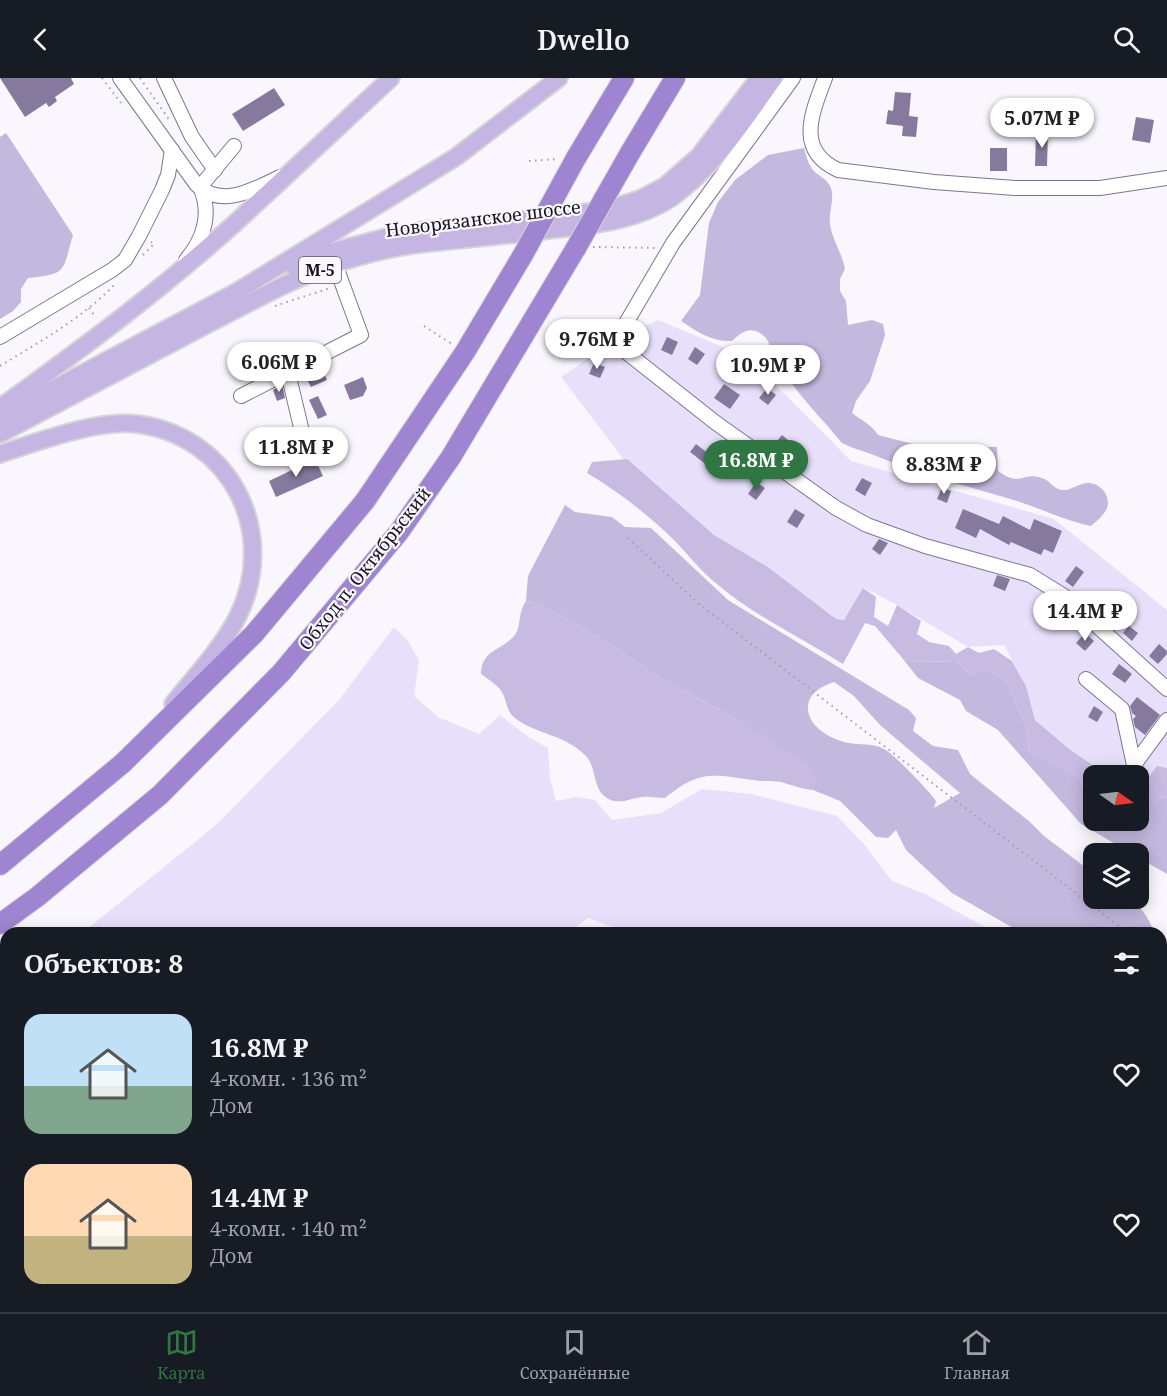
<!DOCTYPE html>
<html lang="ru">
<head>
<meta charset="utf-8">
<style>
  body { margin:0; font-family:"Noto Serif",serif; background:#20242c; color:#f1f3f6; height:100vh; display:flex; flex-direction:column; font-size:22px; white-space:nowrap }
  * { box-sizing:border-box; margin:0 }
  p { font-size:20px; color:#9ea1a6 }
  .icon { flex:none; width:33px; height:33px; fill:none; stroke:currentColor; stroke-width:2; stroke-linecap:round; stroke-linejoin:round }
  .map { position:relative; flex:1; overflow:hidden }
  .panel { position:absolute; left:0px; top:849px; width:1167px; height:386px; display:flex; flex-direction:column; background:#171b24; border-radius:18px 18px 0 0; box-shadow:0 3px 15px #0003 }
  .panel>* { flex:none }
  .needle { width:39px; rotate:104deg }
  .fabs { position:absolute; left:1083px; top:687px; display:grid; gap:12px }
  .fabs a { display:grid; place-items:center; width:66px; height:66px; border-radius:12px; background:#171b24; box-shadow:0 3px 15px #0003; font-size:30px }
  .price { position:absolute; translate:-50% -51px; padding:0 14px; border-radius:21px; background:#fff; color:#222; font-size:20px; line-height:39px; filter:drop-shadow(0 2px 3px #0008) }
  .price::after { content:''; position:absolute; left:50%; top:36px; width:18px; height:14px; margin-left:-9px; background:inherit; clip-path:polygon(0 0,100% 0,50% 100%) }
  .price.on { background:#307642; color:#fff }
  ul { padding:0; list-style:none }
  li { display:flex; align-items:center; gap:18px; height:150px; padding:0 24px }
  li span { display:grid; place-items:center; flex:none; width:168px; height:120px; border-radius:18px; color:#555 }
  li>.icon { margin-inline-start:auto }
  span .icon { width:72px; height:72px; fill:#fffc; stroke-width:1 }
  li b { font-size:26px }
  h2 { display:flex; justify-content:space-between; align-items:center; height:72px; padding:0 24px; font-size:26px }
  header { display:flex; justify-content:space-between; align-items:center; height:78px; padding:0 24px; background:#171b24; font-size:27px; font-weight:600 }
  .tab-bar { display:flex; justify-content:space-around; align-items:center; height:84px; border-top:2px solid #363941; background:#171b24; font-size:16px; color:#9ea1a6 }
  .tab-bar a { display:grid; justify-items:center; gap:3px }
  .tab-bar .on { color:#307642 }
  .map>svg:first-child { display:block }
  .green { fill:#e8e0fb }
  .forest { fill:#c3b8de; fill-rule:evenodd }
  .water { fill:#c7bbe1 }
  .building { fill:#857a9e }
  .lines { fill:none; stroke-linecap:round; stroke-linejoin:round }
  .minor-casing { stroke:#7d7590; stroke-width:16 }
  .major-casing { stroke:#d6d5d7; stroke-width:20 }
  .highway-casing { stroke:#d6d5d7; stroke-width:22 }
  .path { stroke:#a19ea6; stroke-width:2; stroke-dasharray:1.5 4.5; stroke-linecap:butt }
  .minor { stroke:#fff; stroke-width:14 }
  .major { stroke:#c5b5e3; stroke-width:16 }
  .highway { stroke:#9f84d1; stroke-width:20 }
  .highway-bridge-casing { stroke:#d6d5d7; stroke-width:22; stroke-linecap:butt }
  .highway-bridge { stroke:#9f84d1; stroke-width:20 }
  .labels { text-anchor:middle; stroke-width:4.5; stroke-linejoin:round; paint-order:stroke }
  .shield { fill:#f9f7fd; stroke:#5c5962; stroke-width:1.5 }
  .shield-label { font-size:16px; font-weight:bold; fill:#191520 }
  .street-label { font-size:18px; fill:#191520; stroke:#f9f7fd }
</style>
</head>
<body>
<header><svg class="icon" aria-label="back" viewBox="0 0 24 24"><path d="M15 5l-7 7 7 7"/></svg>Dwello<svg class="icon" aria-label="search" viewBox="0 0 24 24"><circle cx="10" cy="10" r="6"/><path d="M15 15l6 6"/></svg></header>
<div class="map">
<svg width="1167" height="1234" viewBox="0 0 1167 1234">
  <rect width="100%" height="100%" fill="#f9f7fd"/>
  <g class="green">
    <polygon points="658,242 749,280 851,383 1054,441 1167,532 1167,690 1157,688 1139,712 1138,698 1107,697 1068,670 1035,642 1026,608 1004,567 968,569 897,527 864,510 844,542 836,541 768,489 714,457 624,382 561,299 613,263"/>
    <polygon points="394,549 408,563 419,583 414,618 438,639 479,656 500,637 527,658 548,670 550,700 556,723 576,719 595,722 612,742 661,735 702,711 751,716 837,738 863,765 892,803 925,816 996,855 629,855 588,840 569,855 82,855 216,747 339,622"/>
    <polygon points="1161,985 1167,1004 1167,1177 1161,1172"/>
  </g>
  <g class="forest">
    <path d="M6,55L73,157C62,194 68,196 28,200L21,211V224L13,233L0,241V59Z"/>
    <path d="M804,70C806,77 808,86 813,92C818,98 826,100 830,108C836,120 828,133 830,146C832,161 842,175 845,191L840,201V213L846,223L848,247L872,242L883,246L885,257L870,303L856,323L852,335C862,343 871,346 878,357L948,375L972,369H997L998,393C1021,410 1023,393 1042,400C1051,403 1054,413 1065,412C1073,411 1080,405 1088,405C1101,405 1111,418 1107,430C1104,437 1097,443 1091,448C1066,443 1042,431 1017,423C970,409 922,397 876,378C865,373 853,371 842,365C819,337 791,310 775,279C770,270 769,260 760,255C749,248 740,255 732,263C713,264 697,254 681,243L700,217L709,145L718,124L735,102L768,77Z"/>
    <path d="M565,427L575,434L612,439L625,449L651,450L728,522L909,632L916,640L913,653L933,668L958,672L970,696L1030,744L1044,758L1093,795L1094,820C1131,821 1139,819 1155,855H1022L952,815L906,772L896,752L888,760L876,759L840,723L813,712L816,699L810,689L728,636L661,601L610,566L538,525L526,523L528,498ZM834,604L854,618L880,647L960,715L934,730L936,723C931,715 893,675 884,671C873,665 860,667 848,665C831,661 810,650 808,632C807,615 821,609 834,604Z"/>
    <polygon points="903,581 921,584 957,583 971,597 987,591 1007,604 1027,652 1029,674 1079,699 1088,718 1093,719 1094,742 1131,743 1133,749 1151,746 1144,728 1167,718 1167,796 1139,780 1138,776 1131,775 1081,746 998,652 966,633 960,622 918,600"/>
    <polygon points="1161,899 1167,901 1167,970 1161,973"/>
  </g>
  <g class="water">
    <path d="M627,381L714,457L768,489L836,541L844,542L863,510L876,519L874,539L888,548L897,527L921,543L917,556L929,564L949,568L956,576L968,569L979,575L994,571L1012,583L1026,608L1035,642L1068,670L1107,697L1094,698L1093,719L1088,718L1079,699L1029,674L1027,652L1007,604L987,591L971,597L957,583L921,584L903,581L875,548L865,545L843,586C799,558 752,537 712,502C698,490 687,475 674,462C647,436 619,414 587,395L592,384Z"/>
    <path d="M526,523L538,525L610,566L661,601L728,636L789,674L810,689L817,699L813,712C801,711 792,707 781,704C772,702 762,704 753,702C712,696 699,692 665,720C658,720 649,718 642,719C630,720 619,728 607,720C592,711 597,688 585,677C563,656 539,657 516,641C504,632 508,620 499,610C494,605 487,600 481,596C481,572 502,572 514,558C522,549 517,536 526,523Z"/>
    <polygon points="1157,688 1167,690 1167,718 1144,728 1152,746 1132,749 1131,743 1138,742 1139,712"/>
  </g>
  <g class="building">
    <polygon points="0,0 71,0 74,6 55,19 57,23 49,29 46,25 25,39"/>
    <polygon points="274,10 285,27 243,53 232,36"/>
    <polygon points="895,14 911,15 909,38 918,39 916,59 902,58 903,48 886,46 888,32 893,33"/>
    <polygon points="1136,39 1154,42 1150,65 1132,62"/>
    <polygon points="1036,54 1048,54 1047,88 1035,88"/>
    <rect x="990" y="70" width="17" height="23"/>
    <polygon points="667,259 678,264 672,277 661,272"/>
    <polygon points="695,269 705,276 697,287 688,281"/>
    <polygon points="594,285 605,289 600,300 589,296"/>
    <polygon points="320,288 327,302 311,309 304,296"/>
    <polygon points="363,299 367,310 363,318 350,322 344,307"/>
    <polygon points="724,306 740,317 730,331 714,320"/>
    <polygon points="282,307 285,320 277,323 273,312"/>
    <polygon points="767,310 776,317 768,327 759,320"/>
    <polygon points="318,318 327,337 318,341 309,322"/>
    <polygon points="782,357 795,368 786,379 773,368"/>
    <polygon points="696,366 722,386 716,394 690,374"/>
    <polygon points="315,381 323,398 276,419 269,403"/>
    <polygon points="862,400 872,405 865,418 855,412"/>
    <polygon points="756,404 765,410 756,422 748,416"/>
    <polygon points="942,409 951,413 947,425 937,421"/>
    <polygon points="795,431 805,437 797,450 787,444"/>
    <polygon points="963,431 999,446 1003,438 1030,452 1034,441 1062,453 1053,475 1044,471 1041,477 1011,464 1009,467 980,451 976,460 955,450"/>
    <polygon points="879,461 888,465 880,477 872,471"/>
    <polygon points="1076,488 1084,494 1073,509 1065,503"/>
    <polygon points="997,497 1010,501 1005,513 993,508"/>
    <polygon points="1100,517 1109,524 1102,533 1093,526"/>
    <polygon points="1129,548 1138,555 1132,563 1123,555"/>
    <polygon points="1085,555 1094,563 1085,573 1076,565"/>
    <polygon points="1159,566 1167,573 1167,576 1158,586 1149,578"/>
    <polygon points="1119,586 1132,596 1125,605 1112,596"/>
    <polygon points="1137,619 1160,637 1145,657 1135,649 1133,641 1136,638 1132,635 1130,628"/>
    <polygon points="1094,628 1103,634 1097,644 1088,639"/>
  </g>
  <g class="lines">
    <g class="minor-casing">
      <g id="minor">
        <path d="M120,0L196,106C221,131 253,112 280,99"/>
        <polyline points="164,0 192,59 215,92"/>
        <polyline points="793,0 673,165 612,269 621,270 716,345 836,430 867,447 925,468 1030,497 1064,518 1167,611"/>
        <path d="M825,0C812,35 795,72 838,92L934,104L1015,110H1100L1167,100"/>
        <polyline points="200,109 234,68"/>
        <path d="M186,182C204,161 212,135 200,109"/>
        <polyline points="0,259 112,192 125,182 139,158 162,112 168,97 172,72"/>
        <polyline points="288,295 305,366"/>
        <polyline points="241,318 361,257 335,186"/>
        <polyline points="1086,601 1122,631 1134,687 1167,642"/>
      </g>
    </g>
    <g class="major-casing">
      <g id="major">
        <polyline points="293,188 323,176 387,159 425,152 493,146 606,132 640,121 665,108 699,78 759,0"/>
        <path d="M5,326C84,269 162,211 234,146C287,98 339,48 391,0"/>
        <polyline points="0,339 238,213 456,79 559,0"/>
        <path d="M0,356C71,319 141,281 212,244C253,223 292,201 335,186C365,176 397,168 428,165C468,161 509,157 549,152C591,147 635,144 671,120C712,91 746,41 774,0"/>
        <path d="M0,376C37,364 98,341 137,346C231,358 279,455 238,538C222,570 195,598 173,626"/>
        <polyline points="0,938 6,938"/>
        <polyline points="0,1171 6,1174"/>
        <polyline points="0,1210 6,1213"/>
        <polyline points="35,1228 46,1234"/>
        <polyline points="107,1228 120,1234"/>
        <polyline points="279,1234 287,1228"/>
      </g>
    </g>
    <g class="highway-casing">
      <g id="highway">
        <polyline points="630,75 675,0"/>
        <polyline points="576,80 624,0"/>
        <polyline points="0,787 123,685 254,556 365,423 465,274 524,175"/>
        <polyline points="0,846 37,819 160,717 281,595 399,454 451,379 576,170"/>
      </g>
    </g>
    <g class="path">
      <polyline points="102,0 121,25"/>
      <polyline points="140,0 170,43"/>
      <polyline points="529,83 558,81"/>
      <polyline points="593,169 657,170"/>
      <polyline points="143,177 154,166 151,164"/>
      <polyline points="275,228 330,210"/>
      <polyline points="89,230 96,240"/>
      <polyline points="424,248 452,266"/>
      <path d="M0,288C41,263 83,240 116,205"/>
      <polyline points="628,460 699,526 1128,855"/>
      <polyline points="1161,880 1167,885"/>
    </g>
    <use href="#minor" class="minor"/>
    <use href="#major" class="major"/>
    <use href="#highway" class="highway"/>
    <g class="highway-bridge-casing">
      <g id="highway-bridge">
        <polyline points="576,170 630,75"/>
        <polyline points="524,175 576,80"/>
      </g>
    </g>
    <use href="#highway-bridge" class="highway-bridge"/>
  </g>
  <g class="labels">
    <rect class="shield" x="299" y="179" width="42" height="26" rx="4.5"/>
    <g class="shield-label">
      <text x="320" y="198">М-5</text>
    </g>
    <g class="street-label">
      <text transform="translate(483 141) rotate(-7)" y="6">Новорязанское шоссе</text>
      <text transform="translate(365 491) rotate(-52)" y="6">Обход п. Октябрьский</text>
    </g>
  </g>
</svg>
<div class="fabs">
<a><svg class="needle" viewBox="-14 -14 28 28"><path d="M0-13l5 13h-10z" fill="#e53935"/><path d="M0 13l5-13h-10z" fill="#9ea1a6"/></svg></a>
<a><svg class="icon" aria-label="layers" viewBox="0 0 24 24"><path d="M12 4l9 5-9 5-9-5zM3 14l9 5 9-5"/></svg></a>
</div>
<b class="price" style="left:1042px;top:71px">5.07M ₽</b>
<b class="price" style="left:597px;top:292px">9.76M ₽</b>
<b class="price" style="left:279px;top:315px">6.06M ₽</b>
<b class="price" style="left:768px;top:318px">10.9M ₽</b>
<b class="price" style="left:296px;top:400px">11.8M ₽</b>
<b class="price on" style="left:756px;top:413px">16.8M ₽</b>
<b class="price" style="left:944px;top:417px">8.83M ₽</b>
<b class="price" style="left:1085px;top:564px">14.4M ₽</b>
<section class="panel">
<h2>Объектов: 8<svg class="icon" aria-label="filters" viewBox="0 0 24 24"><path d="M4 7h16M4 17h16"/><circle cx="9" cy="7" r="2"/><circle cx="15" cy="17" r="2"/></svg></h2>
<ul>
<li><span style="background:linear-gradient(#bfe0f5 60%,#7fa58c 0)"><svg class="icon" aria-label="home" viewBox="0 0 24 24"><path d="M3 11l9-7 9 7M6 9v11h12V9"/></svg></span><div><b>16.8M ₽</b><p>4-комн. · 136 m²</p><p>Дом</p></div><svg class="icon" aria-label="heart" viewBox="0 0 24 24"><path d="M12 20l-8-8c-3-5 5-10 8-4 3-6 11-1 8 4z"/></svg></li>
<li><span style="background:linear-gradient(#ffd9b3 60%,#c2b280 0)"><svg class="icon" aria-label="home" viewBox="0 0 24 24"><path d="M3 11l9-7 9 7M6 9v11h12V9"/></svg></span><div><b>14.4M ₽</b><p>4-комн. · 140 m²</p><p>Дом</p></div><svg class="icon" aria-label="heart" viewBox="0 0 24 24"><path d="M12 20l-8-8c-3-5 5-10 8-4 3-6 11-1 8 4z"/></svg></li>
</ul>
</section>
</div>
<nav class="tab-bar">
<a class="on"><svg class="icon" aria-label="map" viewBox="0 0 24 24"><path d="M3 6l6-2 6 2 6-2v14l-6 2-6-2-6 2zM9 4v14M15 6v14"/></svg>Карта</a>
<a><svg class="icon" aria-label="saved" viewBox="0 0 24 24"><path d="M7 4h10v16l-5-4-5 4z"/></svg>Сохранённые</a>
<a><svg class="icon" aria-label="home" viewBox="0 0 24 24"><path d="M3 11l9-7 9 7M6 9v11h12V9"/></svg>Главная</a>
</nav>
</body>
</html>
